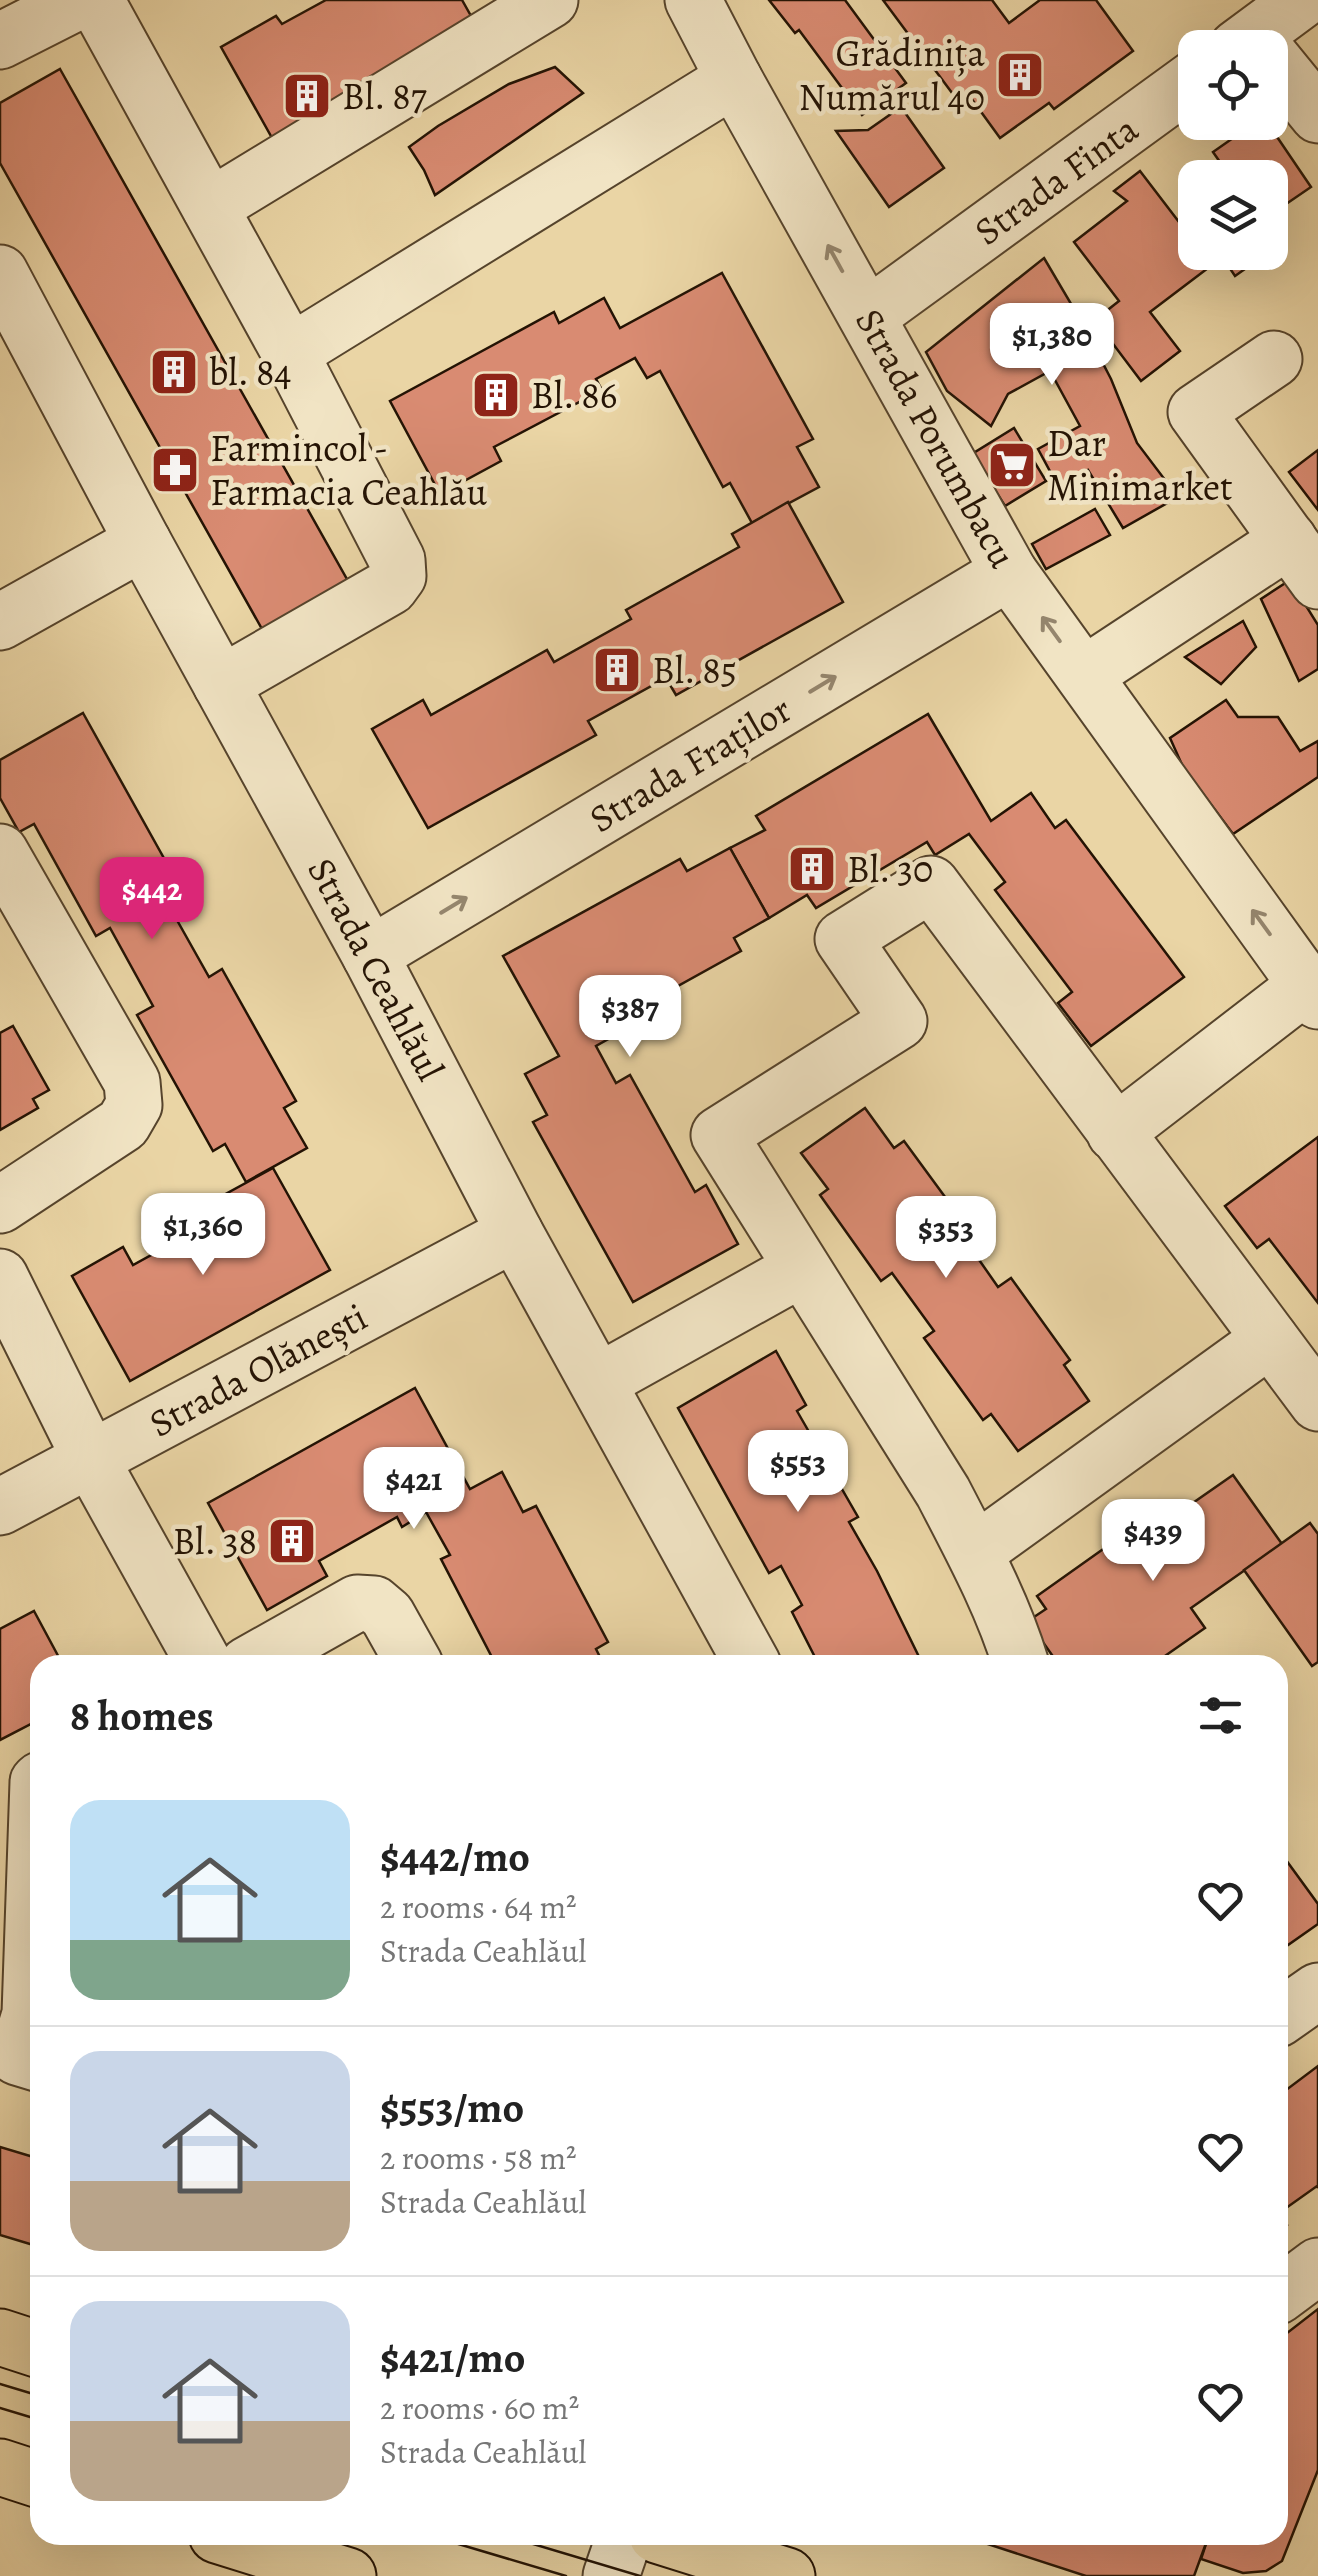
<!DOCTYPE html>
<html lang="en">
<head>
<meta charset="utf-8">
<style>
  body { margin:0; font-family:Alegreya,serif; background:#f6f6f6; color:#222; height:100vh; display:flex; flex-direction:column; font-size:38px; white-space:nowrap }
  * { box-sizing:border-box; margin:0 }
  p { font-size:32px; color:#767676 }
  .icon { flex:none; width:55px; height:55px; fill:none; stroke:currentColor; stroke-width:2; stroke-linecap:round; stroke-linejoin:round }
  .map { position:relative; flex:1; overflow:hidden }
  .details { position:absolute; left:30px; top:1655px; width:1258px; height:890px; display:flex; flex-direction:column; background:#fff; border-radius:30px; box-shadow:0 10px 40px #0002 }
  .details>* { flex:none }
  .fabs { position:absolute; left:1178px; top:30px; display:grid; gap:20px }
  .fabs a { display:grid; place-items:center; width:110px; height:110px; border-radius:20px; background:#fff; box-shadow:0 10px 40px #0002; font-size:50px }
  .price { position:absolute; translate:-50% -85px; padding:0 22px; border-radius:20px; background:#fff; color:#222; font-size:32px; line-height:65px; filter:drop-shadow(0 2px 5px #0008) }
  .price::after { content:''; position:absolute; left:50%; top:60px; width:30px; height:22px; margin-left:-15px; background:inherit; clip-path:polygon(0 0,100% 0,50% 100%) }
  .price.current { background:#db2777; color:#fff }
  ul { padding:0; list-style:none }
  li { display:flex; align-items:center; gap:30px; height:250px; padding:0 40px }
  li+li { border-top:2px solid #e0e0e0 }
  li span { display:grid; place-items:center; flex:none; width:280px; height:200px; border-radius:30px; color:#555 }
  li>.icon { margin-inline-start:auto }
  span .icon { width:120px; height:120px; fill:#fffc; stroke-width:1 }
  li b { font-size:42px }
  h2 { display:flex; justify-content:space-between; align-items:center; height:120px; padding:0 40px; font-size:42px }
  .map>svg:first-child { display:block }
  .building { fill:#d98b72; stroke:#241304; stroke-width:2.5 }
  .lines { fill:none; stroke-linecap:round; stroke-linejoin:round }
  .minor-casing { stroke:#56442c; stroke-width:59 }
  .major-casing { stroke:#241304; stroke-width:59 }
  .minor { stroke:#f1e4c4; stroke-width:55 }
  .major { stroke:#ead5a5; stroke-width:55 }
  .tram { stroke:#241304; stroke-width:2.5 }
  .oneway { stroke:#95866e }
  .labels { text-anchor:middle; stroke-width:9; stroke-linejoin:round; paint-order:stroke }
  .poi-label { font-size:38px; fill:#241304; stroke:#f1e4c4; text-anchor:start }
  .street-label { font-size:38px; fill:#241304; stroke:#f1e4c4 }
</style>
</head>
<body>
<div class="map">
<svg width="1318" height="2576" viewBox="0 0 1318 2576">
  <rect width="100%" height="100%" fill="#ead5a5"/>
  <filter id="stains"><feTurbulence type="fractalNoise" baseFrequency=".002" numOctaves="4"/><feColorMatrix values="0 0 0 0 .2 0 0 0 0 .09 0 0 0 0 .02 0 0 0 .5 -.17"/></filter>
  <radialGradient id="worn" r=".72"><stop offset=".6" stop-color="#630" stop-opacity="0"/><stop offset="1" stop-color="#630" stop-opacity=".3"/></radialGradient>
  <g class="building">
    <polygon points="326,0 462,0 480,32 276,145 221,47 276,16 282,24"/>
    <polygon points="769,0 845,0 906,83 862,115 799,30 795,33"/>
    <polygon points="883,0 992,0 1009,23 1040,0 1096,0 1133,51 1054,109 1049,103 1000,138 971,98 961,105"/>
    <polygon points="555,67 583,93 435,195 424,170 409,147 438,126 509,84"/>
    <polygon points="60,69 348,581 262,629 0,163 0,103"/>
    <polygon points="901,107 944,168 889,207 836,131 868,130"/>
    <polygon points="1256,122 1267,122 1311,187 1270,215 1270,178 1231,178 1213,152"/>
    <polygon points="1140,171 1195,243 1195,252 1202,252 1212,265 1150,312 1180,351 1141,381 1095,320 1119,301 1074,242 1127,201 1114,191"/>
    <polygon points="1270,218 1285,241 1270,252"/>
    <polygon points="1219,252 1269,252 1235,276"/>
    <polygon points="1044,258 1080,319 1111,379 1137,443 1178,497 1123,528 1088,470 1058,486 1038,449 1080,426 1050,371 1008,394 991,426 947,391 926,352"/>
    <polygon points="722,273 813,439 797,447 819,487 752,523 730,483 723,487 660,371 647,378 635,358 596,379 602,390 494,447 501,461 440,494 390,401 554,312 559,323 604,298 620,328"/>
    <polygon points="1014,428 1046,481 1005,506 972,454"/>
    <polygon points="1318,450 1318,510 1289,472"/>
    <polygon points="788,502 843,602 676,695 666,678 588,721 596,735 428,828 372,729 423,700 431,715 547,650 554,662 631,619 626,610 739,547 732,534"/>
    <polygon points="1095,509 1110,535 1046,569 1032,544"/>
    <polygon points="1290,580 1318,625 1318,669 1299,681 1261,599"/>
    <polygon points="1243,621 1256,647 1221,684 1185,657"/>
    <polygon points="1226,700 1238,717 1278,717 1300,751 1318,741 1318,777 1233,834 1183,767 1170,738"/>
    <polygon points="83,713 180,887 164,897 209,977 222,969 296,1101 284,1108 307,1148 246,1182 225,1144 213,1151 137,1015 153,1006 110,928 96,936 34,824 19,832 0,798 0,760"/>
    <polygon points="928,714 991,821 1031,793 1055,828 1066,820 1184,977 1091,1046 1058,1003 1072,992 995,890 1005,882 969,834 935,855 927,842 816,908 807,895 769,918 730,848 765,830 756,816"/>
    <polygon points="730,848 769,918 734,938 741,951 613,1022 619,1033 596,1046 616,1083 630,1075 695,1192 706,1185 738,1244 633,1302 533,1122 547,1115 525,1074 559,1056 503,956 680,859 687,871"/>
    <polygon points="13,1026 49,1090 33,1099 38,1108 0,1130 0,1033"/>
    <polygon points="865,1108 894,1148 904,1141 959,1216 952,1221 998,1287 1011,1278 1070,1360 1064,1365 1089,1401 1018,1451 991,1414 983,1420 924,1338 934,1331 892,1273 881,1281 820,1195 828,1189 801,1153"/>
    <polygon points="1318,1137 1318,1303 1269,1239 1257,1248 1225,1206"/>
    <polygon points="273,1168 330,1270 130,1381 72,1276 123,1247 133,1265 231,1211 222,1196"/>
    <polygon points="776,1351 806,1405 797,1411 858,1517 849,1522 877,1571 923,1665 819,1665 792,1612 802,1605 781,1566 769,1573 678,1408"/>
    <polygon points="415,1388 470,1489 502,1472 523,1512 536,1506 608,1642 596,1649 604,1665 496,1665 441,1559 450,1555 426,1512 402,1527 397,1517 319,1561 327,1576 267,1610 208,1503"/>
    <polygon points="1233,1475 1282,1544 1191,1608 1205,1628 1152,1665 1059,1665 1028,1621 1046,1609 1037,1596 1123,1535 1131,1546"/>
    <polygon points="1310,1523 1318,1534 1318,1662 1312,1666 1244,1570"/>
    <polygon points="34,1611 63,1665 40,1665 40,1733 37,1735 31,1724 0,1740 0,1629"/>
    <polygon points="1278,1849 1318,1904 1318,1924 1278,1952"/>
    <polygon points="1318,2066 1318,2188 1317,2186 1279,2213 1287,2225 1278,2232 1278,2096"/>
    <polygon points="0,2147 40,2159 40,2247 0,2235"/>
    <polygon points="1318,2309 1318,2470 1282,2561 1266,2571 1243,2573 1201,2559 1209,2535 1278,2535 1278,2340"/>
    <polygon points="960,2535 1209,2535 1194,2576 1086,2576"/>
  </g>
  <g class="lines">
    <g class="minor-casing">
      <g id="minor">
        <polyline points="90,0 99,6 290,353 397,560 398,576 390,587 221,684"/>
        <polyline points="693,0 734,79 1009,572 1318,1001"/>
        <polyline points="0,41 79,1 87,0"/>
        <polyline points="1237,48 1302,0"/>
        <polyline points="1270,56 1318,115"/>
        <polyline points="210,207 550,0"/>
        <polyline points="0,273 143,542 370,955 515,1233 753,1665"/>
        <polyline points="868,316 1195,78"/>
        <polyline points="290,353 734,79"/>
        <polyline points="1274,359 1196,412 1318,581"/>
        <polyline points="0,622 143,542"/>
        <polyline points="1084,675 1289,540"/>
        <polyline points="0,852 132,1082 134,1105 123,1124 0,1205"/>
        <polyline points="370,955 1009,572"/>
        <polyline points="1115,1133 1307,985"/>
        <polyline points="0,1277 91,1460 205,1665"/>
        <polyline points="598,1382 801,1269"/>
        <polyline points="0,1507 515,1233"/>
        <polyline points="975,1552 1270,1339"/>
        <polyline points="247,1665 357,1603 374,1604 387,1615 415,1665"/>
        <path d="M1021,1665C1003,1605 972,1548 943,1492L719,1135L899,1021L843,939L931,884L1318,1403"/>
        <polyline points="40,1780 38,1782 30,2014 17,2057 40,2064"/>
        <polyline points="1278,2019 1318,1991"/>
        <polyline points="1278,2296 1318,2266"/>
        <polyline points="611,2576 625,2535"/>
      </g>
    </g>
    <g class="major-casing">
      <g id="major">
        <polyline points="0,2337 40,2350"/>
        <polyline points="0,2467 40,2480"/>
        <polyline points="217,2535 348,2576"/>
        <polyline points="657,2535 787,2576"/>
      </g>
    </g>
    <use href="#minor" class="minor"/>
    <use href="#major" class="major"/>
    <g class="tram">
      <polyline points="0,2384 40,2396"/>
      <polyline points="0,2408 40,2420"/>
      <polyline points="428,2535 566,2576"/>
      <polyline points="503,2535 640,2576"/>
    </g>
  </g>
  <defs><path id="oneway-shaft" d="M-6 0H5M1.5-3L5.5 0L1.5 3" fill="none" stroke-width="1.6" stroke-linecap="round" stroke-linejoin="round" transform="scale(2.5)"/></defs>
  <g class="oneway">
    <use href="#oneway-shaft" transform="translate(835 258) rotate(-119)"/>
    <use href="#oneway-shaft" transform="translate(1051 629) rotate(-126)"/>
    <use href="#oneway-shaft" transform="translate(823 684) rotate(-31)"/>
    <use href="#oneway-shaft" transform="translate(454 905) rotate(-31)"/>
    <use href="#oneway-shaft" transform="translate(1261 922) rotate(-126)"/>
  </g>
  <defs>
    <g id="building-square" transform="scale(2.5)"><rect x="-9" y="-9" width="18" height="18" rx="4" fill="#8f2418" stroke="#f1e4c4"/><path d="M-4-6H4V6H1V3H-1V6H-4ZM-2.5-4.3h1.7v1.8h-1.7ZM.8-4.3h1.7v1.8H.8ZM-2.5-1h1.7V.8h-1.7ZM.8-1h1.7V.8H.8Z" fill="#fff"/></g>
    <g id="supermarket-square" transform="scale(2.5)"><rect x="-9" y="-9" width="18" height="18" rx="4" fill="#8f2418" stroke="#f1e4c4"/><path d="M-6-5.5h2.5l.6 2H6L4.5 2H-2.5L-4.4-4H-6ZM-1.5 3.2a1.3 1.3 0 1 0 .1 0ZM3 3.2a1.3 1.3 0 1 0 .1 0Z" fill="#fff"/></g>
    <g id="pharmacy-square" transform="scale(2.5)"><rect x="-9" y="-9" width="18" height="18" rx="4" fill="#8f2418" stroke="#f1e4c4"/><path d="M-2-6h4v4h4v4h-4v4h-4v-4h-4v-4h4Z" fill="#fff"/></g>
  </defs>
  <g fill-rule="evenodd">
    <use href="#building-square" x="1020" y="75"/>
    <use href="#building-square" x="307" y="96"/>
    <use href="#building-square" x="174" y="372"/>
    <use href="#building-square" x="496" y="395"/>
    <use href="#supermarket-square" x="1012" y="465"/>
    <use href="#pharmacy-square" x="175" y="470"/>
    <use href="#building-square" x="617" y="670"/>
    <use href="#building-square" x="812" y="869"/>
    <use href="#building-square" x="292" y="1541"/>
  </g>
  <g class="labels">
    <g class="poi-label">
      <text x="985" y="66" text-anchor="end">Grădinița<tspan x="985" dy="44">Numărul 40</tspan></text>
      <text x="342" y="109">Bl. 87</text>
      <text x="209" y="385">bl. 84</text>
      <text x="531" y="408">Bl. 86</text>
      <text x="1047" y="456">Dar<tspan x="1047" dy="44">Minimarket</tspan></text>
      <text x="210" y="461">Farmincol -<tspan x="210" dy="44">Farmacia Ceahlău</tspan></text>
      <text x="652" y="683">Bl. 85</text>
      <text x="847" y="882">Bl. 30</text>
      <text x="257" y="1554" text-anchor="end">Bl. 38</text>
    </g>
    <g class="street-label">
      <text transform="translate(1056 180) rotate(-36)" y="13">Strada Finta</text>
      <text transform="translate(936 438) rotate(61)" y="13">Strada Porumbacu</text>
      <text transform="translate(690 764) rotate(-31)" y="13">Strada Fraților</text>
      <text transform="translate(376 969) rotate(62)" y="13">Strada Ceahlăul</text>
      <text transform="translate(258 1370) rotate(-28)" y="13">Strada Olănești</text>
    </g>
  </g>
  <rect width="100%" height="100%" filter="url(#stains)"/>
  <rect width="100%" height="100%" fill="url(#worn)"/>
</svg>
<div class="fabs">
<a><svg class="icon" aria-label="locate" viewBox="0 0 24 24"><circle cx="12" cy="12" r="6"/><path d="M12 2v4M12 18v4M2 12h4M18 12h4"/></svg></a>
<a><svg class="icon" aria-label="layers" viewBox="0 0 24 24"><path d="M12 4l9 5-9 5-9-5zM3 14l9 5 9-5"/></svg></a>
</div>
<b class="price" style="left:1052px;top:388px">$1,380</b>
<b class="price current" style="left:152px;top:942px">$442</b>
<b class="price" style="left:630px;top:1060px">$387</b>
<b class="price" style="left:203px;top:1278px">$1,360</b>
<b class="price" style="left:946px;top:1281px">$353</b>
<b class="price" style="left:798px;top:1515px">$553</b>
<b class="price" style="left:414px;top:1532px">$421</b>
<b class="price" style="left:1153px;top:1584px">$439</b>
<section class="details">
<h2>8 homes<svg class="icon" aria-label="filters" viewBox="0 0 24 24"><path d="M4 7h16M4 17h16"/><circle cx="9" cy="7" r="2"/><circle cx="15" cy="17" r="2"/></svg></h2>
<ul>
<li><span style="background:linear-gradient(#bfe0f5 70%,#7fa58c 0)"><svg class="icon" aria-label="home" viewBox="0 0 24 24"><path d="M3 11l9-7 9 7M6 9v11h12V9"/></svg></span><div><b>$442/mo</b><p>2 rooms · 64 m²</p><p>Strada Ceahlăul</p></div><svg class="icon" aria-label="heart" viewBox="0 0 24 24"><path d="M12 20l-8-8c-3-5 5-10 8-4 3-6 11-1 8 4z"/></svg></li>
<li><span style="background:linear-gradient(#c9d6e8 65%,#b9a48a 0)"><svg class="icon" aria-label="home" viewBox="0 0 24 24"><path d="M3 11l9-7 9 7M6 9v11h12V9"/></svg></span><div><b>$553/mo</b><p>2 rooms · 58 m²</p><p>Strada Ceahlăul</p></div><svg class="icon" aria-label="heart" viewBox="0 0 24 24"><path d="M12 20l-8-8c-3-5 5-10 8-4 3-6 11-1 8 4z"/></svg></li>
<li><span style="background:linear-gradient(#c9d6e8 60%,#b9a48a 0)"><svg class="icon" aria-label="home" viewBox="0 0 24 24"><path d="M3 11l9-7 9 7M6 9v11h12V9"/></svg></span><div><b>$421/mo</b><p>2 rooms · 60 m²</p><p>Strada Ceahlăul</p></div><svg class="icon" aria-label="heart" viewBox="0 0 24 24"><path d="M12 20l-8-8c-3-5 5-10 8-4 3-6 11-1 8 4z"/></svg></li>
</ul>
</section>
</div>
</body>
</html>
